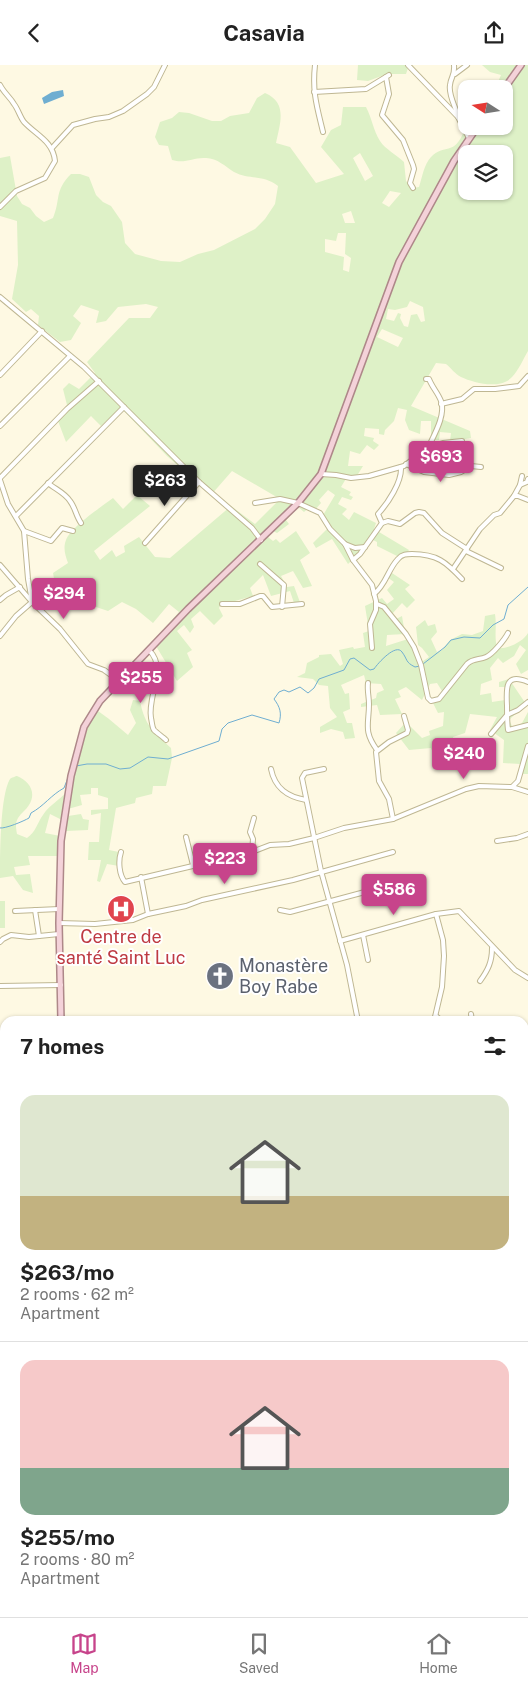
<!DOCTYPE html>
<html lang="en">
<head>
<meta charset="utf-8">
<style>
  body { margin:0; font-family:"Public Sans",sans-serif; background:#f6f6f6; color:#222; height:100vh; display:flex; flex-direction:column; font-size:19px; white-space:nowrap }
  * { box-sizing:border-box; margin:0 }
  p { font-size:16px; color:#767676 }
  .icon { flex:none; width:28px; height:28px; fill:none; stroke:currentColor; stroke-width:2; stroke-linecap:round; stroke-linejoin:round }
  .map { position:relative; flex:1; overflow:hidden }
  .details { position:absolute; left:0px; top:951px; width:529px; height:601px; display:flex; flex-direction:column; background:#fff; border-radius:15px 15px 0 0; box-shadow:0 1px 4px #0004 }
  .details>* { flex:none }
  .needle { width:32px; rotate:282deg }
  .tools { position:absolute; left:458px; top:15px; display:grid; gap:10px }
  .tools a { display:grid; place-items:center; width:55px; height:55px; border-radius:10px; background:#fff; box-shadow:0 1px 4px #0004; font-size:25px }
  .price { position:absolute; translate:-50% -42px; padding:0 11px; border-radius:5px; background:#c7448b; color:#fff; font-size:16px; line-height:32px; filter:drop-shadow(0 1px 2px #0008) }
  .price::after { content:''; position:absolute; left:50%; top:30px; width:15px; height:11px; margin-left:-8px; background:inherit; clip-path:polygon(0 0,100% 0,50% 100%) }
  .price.current { background:#222; color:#fff }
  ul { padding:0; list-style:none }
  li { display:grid; align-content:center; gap:10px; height:265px; padding:0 20px }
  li+li { border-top:1px solid #e0e0e0 }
  li span { display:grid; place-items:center; height:155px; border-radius:15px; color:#555 }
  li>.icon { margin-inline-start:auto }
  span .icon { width:90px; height:90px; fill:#fffc; stroke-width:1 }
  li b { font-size:21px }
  h2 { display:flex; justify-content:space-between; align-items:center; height:60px; padding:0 20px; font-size:21px }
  header { display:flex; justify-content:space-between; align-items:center; height:65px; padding:0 20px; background:#fff; font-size:22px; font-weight:700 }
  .tab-bar { display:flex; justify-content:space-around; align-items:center; height:70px; border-top:1px solid #e0e0e0; background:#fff; font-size:14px; color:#767676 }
  .tab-bar a { display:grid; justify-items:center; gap:2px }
  .tab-bar .current { color:#c7448b }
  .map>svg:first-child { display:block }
  .green { fill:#def1c7; fill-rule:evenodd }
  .water { fill:#6faed1 }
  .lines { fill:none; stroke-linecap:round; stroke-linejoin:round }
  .stream { stroke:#6faed1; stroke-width:1 }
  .river { stroke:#6faed1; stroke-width:5.5 }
  .minor-casing { stroke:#bfb793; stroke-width:6 }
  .major-casing { stroke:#ae8889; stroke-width:8 }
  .minor { stroke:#fff; stroke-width:4 }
  .major { stroke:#f4d2d9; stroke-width:5 }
  .labels { text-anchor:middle; stroke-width:4; stroke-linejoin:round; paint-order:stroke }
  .health-label { font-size:18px; fill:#be3a42; stroke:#fff }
  .worship-label { font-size:18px; fill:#5b616d; stroke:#fff; text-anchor:start }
</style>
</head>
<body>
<header><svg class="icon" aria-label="back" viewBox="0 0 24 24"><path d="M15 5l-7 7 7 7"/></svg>Casavia<svg class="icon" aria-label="share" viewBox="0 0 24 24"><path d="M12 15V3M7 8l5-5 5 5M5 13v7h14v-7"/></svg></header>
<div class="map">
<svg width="528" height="1552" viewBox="0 0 528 1552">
  <rect width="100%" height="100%" fill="#fef9e3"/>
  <g class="green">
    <polygon points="358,0 409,0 406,9 387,9 368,16 357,15"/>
    <path d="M482,0H528V286C523,294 519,305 512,312C500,325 474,318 461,312C455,309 451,303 446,299L436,298L411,341L470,366L471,373L465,374L458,385L454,383V377L450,376L451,368L440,367L439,375H431V356H421L420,369L409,365L405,355L407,345L398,343L394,356L385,365L384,370L379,369V364L365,363L364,371L374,373L373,376L379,380L374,385L367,380L360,389L350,386L348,401H363L355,414L347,412L341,422L351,427L349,430L353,432L351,435L342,432L338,439L347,444L342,449L349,455L354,447L376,458L374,464L409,485L403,494L377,481V477L373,475L348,499L332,474L316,483L313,478L331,460L322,452L335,430L328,425L319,435L321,438L314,446L310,442L304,447L298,442L286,455L289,459L277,468L273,466L268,472L273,476L276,474L280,478L296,466L310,488L300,495L312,521L303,523L293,506L281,511L287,522L294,521L301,540L295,541L290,526L271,531L263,510L250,523L253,531L235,536L222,537L219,543L223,551L214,560L200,546L191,554L194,562L190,568L184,560L177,566L192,585L187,588L193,602L177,616L153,576L179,547L169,539L153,558L136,544L122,537L108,546L93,541L63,523L56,524L53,508L68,498C65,490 63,483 66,475C71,462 101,442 113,433L123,444L137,430L150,441L94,486L100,495L112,485L116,492L125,487L124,481L139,472L155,492L170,493L231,441L255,459L280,434L232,406L211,430L167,391L121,343L101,361L91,351L66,377L58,356L67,340L63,324L69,318L79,324L95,308L87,297L129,253H150L158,242L146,239L118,242L106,256L96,258L99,246L81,240L73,251L81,258L71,275L60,277L38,260L39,251L31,244L26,247L12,234L18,200L17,156L0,151V93L10,91L17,131L22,139L30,143L36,151L44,157L53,153C61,134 54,126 71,109H80L89,112L96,130L103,137L111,141L122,157L125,178L135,189L161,196L180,197L198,189L214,185L255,164L265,154L275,139L278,121C263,109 249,115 234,107C226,102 217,93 206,93C193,92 186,99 172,95L168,81L159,80L155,72L160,57L172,53L179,47L189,48L212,56H221L230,51L249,48L257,33L265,28C288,38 280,58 276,78L290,82L316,118L344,109L321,82L331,65L341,60L343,42H366C372,53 373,65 380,76C385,84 397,90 404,97L406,116L413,123L419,122C422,113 424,99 431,92C444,78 454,92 464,66L459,59L458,54L466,52V61H504V24H495L501,10L490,7ZM360,88L373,111L365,116L353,93ZM466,89H504V126H466ZM390,126L401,128L389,142L382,138ZM351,146L355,158H345L342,149ZM338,168H346L345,189L351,193L349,207L343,205L344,192L325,187V174L336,176ZM410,236L423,242L425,256L421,257L417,249L411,250L408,262L404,261L400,253L401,249L398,248L394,256L386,254L388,244L395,245L407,242ZM382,264L403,273L398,282L377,272Z"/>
    <path d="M392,508L410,520L405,524L415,535L407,543L402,538L392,549L396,554L402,551L405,569L387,570L386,581L408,574L410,581H412L420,598L429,592L422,583L418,580L416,562L425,555L428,561L435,559L437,567L431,574L437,587L442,585L450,575L462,569L472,570L483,566L485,551L495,549C497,561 494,571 497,583C507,585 524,576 528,568V605L521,609L516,599L526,585L520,580L514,591L503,598L498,593L490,603L492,615L481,619L480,630L491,628L492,637L505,635V622H499V617L509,614L526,639L509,655L513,663L522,658L528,647V709H518L520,699L503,698L504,675L490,665L497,652L470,649L465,668L453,672L455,682L441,676L433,688L431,683L409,685L396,668L406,657L422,673L430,670L429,666L443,661L444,647L438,648L433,638L442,626L437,618L430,619L422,635L406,622L398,626L401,632L395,634L402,649L380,650L377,640L361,642V639L376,633L377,628L384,625L381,619L366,618L364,610L341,620L345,629L349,628L350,644L343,647L347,658H352L355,673L345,674L343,667L331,664L320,668V662L337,652L330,643L328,621L319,620L313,614L297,612L305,608L307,598L319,592V590L331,589L340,601L343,599L339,585L353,582L354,584L365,582L363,568L369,566L365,541L382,533L387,539L394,534L387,525L394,517L387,512Z"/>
    <path d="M133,635L140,636C145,661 153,666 171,683L172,693L166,721H153L152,729L136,733L135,738L116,743L109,785L119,787V801L107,799L100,817L97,816L101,795H88L89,777H99L101,748L91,750V745L108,744V733L98,730V723H91V729L80,730L82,740L68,744V751L81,749L83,754L89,755L88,765L66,766L59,791H28L30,800L14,802L16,810L30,809L33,828L23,825L13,811L0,813C0,791 0,730 10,714C11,713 16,711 17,711C29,716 37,727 29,740C26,745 21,748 18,753C15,758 16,763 17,769L27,773C36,767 37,758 43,750C49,740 59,736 66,727L82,661L98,646L109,654L128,670L136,658L130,645ZM50,749L62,755L60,771L45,768Z"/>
    <rect x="0" y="836" width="5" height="27"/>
  </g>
  <polygon class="water" points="63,25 64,31 44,39 42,33 52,27"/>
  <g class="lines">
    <g class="stream">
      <polyline points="423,599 445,582 451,575 464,572 480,573 493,560 504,554 508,540 528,522"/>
      <path d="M76,701L87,699H106L120,704L130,703L148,692L168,694L219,676L222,664L228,658L252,650L279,658C282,648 280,642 274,634L279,627L284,625L289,627L300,622L308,628L314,623L319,614L344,605L350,594L354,593L370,605L374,604C378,598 396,578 402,587C408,595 405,597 415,602L420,601"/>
      <path d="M0,763C5,764 24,756 29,753L31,748C44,741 51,730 64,723L69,710"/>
    </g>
    <polyline class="river" points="3,1552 11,1548"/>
    <g class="minor-casing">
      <g id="minor">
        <path d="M315,0C312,27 317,42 323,67"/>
        <polyline points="408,0 458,52 469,73"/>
        <path d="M454,0C455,11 451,11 450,20C448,30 456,42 458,52"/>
        <polyline points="455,9 467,0"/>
        <polyline points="386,12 389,29 382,50 403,75 413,100 414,104 410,118 413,123"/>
        <path d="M0,20C4,28 10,32 14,39C18,44 20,52 24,57C36,70 53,76 55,96L45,113L16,126L0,142"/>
        <polyline points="314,27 366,24 389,10"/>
        <polyline points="52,83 73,60 95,54 109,52 123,46 147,29 154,22 165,0"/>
        <polyline points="0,232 84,302 199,417 252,463 261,475"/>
        <polyline points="0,310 42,266"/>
        <path d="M426,314H429C432,322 438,328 441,336C446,350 434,370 428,383"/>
        <polyline points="441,339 462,334 474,324 495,324 519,321 528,311"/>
        <polyline points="0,361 70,291"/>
        <polyline points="406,399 424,407 449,410 461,407 471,401 481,402"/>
        <polyline points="321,409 336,410 351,413 369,411 404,401 428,383 443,378 462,376"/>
        <polyline points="0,413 67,344 99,316"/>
        <polyline points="0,415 8,439 24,466 28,514 32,537 16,551 0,571"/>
        <path d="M48,418C55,424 65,428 70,436C75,442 76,451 81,458"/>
        <polyline points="520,420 522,411"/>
        <polyline points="514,431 520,420 527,417 528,414"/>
        <polyline points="255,438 280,434 298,438 320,448 330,464 345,479 355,483 365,482"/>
        <polyline points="16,451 124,342"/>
        <polyline points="382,458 388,456 400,459 415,448 419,447 424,448 442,468 467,484"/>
        <polyline points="24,466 51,476 62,463 73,466"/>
        <polyline points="145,478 199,417"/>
        <polyline points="345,479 353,495 372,520 376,536 376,545 370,559 372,583"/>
        <polyline points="466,486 501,503"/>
        <path d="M353,495L360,489L382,458L378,449C388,438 402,417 401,402"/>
        <polyline points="260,499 284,520 282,542"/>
        <polyline points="0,500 32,537 60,564 88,599 104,605 111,610 118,618"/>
        <polyline points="453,504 480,464 494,450 500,448 514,431 518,431 528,435"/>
        <path d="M374,529C386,520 388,504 398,494C402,489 407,489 412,489C437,489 446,497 462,514"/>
        <polyline points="0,535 6,530 20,522"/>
        <polyline points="222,539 240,539 260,531 263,531 272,542 302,539"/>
        <path d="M377,539L384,542L406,569L414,582L421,600L428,633L431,636L439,634L467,599C473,593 479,595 486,592C493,589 505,574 508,568"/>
        <polyline points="39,543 48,539 67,540 71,537 82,539 85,537"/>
        <path d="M149,585C168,604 147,630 151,653C152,657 152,662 154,665C157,668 163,672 166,675"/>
        <path d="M528,617C505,607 506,623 507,641C507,649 507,657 508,665L528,660"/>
        <path d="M368,618C367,625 369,632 369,639C369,659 363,666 377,685"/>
        <polyline points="491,669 507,650 518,645 528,637"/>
        <path d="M271,704C275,724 288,732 306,735"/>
        <polyline points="324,704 305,708 302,713 321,806 347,900 358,956"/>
        <polyline points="512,722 528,727"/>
        <polyline points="393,754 389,734 379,716 376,687 389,677 407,668 408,665 404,651"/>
        <polyline points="186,772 193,800"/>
        <polyline points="497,776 517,773 528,769"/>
        <path d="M121,787C118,796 119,810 125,817L252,787L270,780L289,779L314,773L344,763L393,754L466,724L479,721L512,722L518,716L528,681"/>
        <polyline points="252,787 253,774 250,767 254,753"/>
        <polyline points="141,812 148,849"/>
        <polyline points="35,845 39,871"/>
        <polyline points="280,845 290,847 376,824 418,815"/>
        <polyline points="15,846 59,844"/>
        <polyline points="59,858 95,859 133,855 148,849 186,841 202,835 293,815 393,787"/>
        <polyline points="363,870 368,895"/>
        <polyline points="340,876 436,849 459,846 515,905 528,913"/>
        <polyline points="0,877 3,874 11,870 29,872 59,869"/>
        <path d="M480,916C488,905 492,897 492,883"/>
        <polyline points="0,921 61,920"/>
        <polyline points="471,949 472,956"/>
        <polyline points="436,951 442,956"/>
        <polyline points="434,956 442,922 444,891 443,875 436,849"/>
        <polyline points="524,966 528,966"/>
        <polyline points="524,1000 528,1000"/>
        <polyline points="524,1070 528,1069"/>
        <polyline points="524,1133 528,1126"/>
        <polyline points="524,1151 528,1155"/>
        <polyline points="524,1203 528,1197"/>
        <polyline points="0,1215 5,1217"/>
        <polyline points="524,1230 528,1234"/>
        <polyline points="0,1317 5,1318"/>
        <polyline points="524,1339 528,1347"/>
        <polyline points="524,1384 528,1383"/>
        <polyline points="0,1391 5,1388"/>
        <polyline points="524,1434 528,1445"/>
        <polyline points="0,1437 5,1432"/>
        <polyline points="0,1456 5,1463"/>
        <polyline points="524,1472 528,1467"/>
        <polyline points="0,1498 5,1493"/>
        <polyline points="524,1532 528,1528"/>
        <polyline points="78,1548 81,1552"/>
        <polyline points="395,1548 398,1552"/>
        <polyline points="445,1548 446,1552"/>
        <polyline points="514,1548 518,1552"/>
        <polyline points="104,1552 110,1548"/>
        <polyline points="363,1552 367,1548"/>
        <polyline points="499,1552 505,1548"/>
      </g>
    </g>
    <g class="major-casing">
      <g id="major">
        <polyline points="504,24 521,0"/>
        <polyline points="61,956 59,858 61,776 71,711 84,662 100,636 188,544 298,438 321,409 399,197 454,96 478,61"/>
        <polyline points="234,1548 239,1552"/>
      </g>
    </g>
    <use href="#minor" class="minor"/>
    <use href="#major" class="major"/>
  </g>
  <defs>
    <g id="hospital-disc" transform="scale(1.4375)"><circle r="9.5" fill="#e0444e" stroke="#fff"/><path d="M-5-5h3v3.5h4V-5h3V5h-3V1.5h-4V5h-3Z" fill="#fff"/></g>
    <g id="church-disc" transform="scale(1.4375)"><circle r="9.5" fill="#6b7280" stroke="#fff"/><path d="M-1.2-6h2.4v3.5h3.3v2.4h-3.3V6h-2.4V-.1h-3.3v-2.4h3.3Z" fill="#fff"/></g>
  </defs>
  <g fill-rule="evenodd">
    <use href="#hospital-disc" x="121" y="844"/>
    <use href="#church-disc" x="220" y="911"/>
  </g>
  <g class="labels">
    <g class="health-label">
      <text x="121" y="878">Centre de<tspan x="121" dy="21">santé Saint Luc</tspan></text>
    </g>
    <g class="worship-label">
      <text x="239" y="907">Monastère<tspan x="239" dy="21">Boy Rabe</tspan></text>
    </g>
  </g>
</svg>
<div class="tools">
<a><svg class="needle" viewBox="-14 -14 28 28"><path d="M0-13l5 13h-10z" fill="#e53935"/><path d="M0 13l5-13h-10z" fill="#767676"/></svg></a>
<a><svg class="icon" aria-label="layers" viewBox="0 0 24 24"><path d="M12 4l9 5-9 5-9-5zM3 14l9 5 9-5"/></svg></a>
</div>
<b class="price" style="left:441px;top:418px">$693</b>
<b class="price current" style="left:165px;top:442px">$263</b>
<b class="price" style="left:64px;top:555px">$294</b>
<b class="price" style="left:141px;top:639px">$255</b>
<b class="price" style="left:464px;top:715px">$240</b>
<b class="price" style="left:225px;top:820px">$223</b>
<b class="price" style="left:394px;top:851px">$586</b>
<section class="details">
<h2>7 homes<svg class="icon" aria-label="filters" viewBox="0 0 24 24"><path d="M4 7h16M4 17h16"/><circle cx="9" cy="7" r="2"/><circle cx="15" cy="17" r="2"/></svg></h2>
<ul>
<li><span style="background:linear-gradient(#dfe7d0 65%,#c2b280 0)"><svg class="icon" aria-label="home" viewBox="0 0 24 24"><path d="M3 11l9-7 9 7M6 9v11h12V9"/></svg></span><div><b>$263/mo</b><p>2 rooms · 62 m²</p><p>Apartment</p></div></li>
<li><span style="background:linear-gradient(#f6c9c9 70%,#7fa58c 0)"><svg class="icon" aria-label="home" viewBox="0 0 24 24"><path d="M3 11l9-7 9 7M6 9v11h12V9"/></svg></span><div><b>$255/mo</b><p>2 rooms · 80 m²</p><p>Apartment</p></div></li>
</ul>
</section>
</div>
<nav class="tab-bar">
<a class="current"><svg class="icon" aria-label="map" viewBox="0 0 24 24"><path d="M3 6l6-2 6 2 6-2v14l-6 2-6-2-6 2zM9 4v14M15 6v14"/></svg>Map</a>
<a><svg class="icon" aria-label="saved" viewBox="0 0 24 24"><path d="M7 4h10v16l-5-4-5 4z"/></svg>Saved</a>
<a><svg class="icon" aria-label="home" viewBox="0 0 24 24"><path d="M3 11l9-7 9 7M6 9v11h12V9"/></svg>Home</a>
</nav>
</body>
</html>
